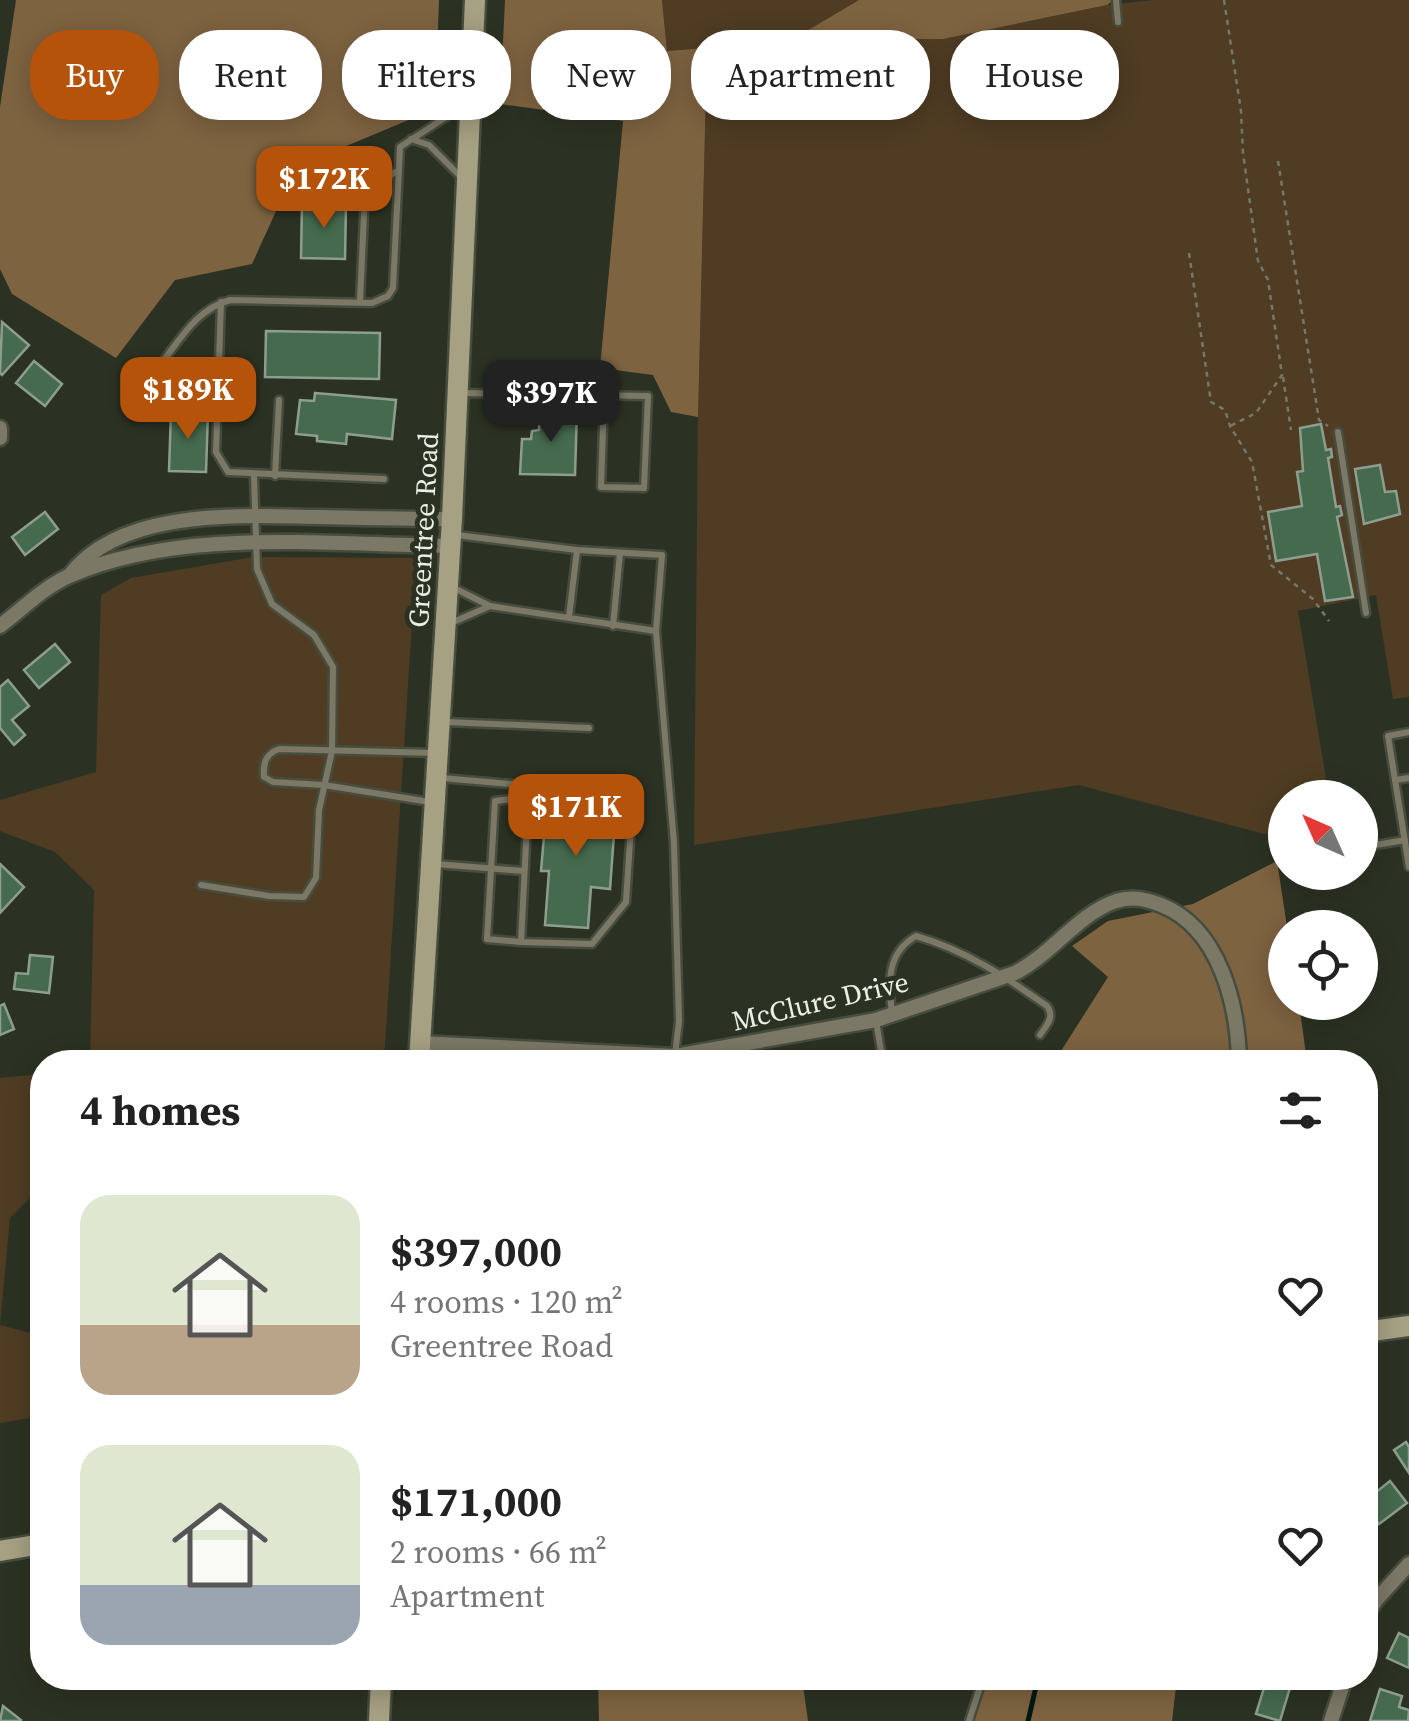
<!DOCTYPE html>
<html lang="en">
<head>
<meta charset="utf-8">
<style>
  body { margin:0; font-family:"Source Serif 4",serif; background:#f2f2f2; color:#222; height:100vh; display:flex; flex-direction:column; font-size:38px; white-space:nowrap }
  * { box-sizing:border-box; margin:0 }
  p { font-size:32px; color:#767676 }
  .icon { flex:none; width:55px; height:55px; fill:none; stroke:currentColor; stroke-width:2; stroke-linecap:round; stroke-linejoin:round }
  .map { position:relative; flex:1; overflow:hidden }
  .side { position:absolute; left:30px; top:1050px; width:1348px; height:640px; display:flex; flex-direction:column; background:#fff; border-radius:40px; box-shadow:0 5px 25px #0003 }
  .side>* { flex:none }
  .banner { position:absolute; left:30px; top:30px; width:1350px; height:90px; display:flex; gap:20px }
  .needle { width:65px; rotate:315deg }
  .fabs { position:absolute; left:1268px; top:780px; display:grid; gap:20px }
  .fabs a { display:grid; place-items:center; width:110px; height:110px; border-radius:50%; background:#fff; box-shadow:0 5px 25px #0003; font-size:50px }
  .price { position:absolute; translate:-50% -85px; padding:0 22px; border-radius:20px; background:#b45309; color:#fff; font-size:32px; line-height:65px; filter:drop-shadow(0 2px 5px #0008) }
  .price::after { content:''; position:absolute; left:50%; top:60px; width:30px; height:22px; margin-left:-15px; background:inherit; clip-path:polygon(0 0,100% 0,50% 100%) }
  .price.current { background:#222; color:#fff }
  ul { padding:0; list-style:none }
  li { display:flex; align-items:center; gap:30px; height:250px; padding:0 50px }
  li span { display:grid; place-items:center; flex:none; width:280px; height:200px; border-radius:30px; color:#555 }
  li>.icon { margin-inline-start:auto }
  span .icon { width:120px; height:120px; fill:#fffc; stroke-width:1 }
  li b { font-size:42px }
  h2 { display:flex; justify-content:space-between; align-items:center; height:120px; padding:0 50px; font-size:42px }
  .tag { padding:0 35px; border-radius:40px; background:#fff; box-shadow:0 5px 25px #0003; font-size:35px; line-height:90px }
  .tag.current { background:#b45309; color:#fff }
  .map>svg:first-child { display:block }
  .green { fill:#4f3c23 }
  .forest { fill:#7e6340 }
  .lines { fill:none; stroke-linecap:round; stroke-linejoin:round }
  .stream { stroke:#001813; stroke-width:5 }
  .building { fill:#466a4e; stroke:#8d9e90; stroke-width:2.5 }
  .lane-casing { stroke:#474d3e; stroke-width:11 }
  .street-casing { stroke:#474d3e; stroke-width:19 }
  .secondary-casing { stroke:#474d3e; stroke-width:25 }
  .path { stroke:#73786b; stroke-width:2.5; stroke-dasharray:5 5; stroke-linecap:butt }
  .lane { stroke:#7b7866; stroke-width:6 }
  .street { stroke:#7b7866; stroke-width:14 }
  .secondary { stroke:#a6a183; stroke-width:20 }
  .labels { text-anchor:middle; stroke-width:10; stroke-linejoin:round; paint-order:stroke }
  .street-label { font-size:28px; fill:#ecf0e6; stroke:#2c3223 }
</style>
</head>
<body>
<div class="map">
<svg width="1409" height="1721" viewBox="0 0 1409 1721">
  <rect width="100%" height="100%" fill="#2c3223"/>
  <g class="green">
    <polygon points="662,0 859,0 795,38 942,39 1107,5 1153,0 1409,0 1409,697 1393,699 1376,595 1298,611 1329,797 1285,798 1285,832 1272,836 1079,785 694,845 698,417 707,49 667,51"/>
    <polygon points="253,557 416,558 384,1062 90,1062 94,890 55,852 0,831 0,800 96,772 101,595 131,578"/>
    <polygon points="42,1074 42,1186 10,1218 0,1325 42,1336 42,1416 0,1423 0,1078"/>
  </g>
  <g class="forest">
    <polygon points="16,0 439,0 435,109 296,167 252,264 175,280 116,358 12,294 0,269 0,107"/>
    <polygon points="505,0 662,0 667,51 707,48 698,417 671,412 653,375 600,368 623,121 500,104"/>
    <polygon points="859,0 1114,0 1107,5 943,39 793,39"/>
    <polygon points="1277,861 1287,927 1285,1002 1299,1003 1307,1062 1054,1062 1108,977 1072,946 1108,921 1193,904"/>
    <polygon points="598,1678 802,1678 808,1721 599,1721"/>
    <polygon points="979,1678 1177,1678 1172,1721 972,1721"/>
  </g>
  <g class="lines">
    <polyline class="stream" points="1028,1721 1038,1678"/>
  </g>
  <g class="building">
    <polygon points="302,203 346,204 345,259 301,258"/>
    <polygon points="2,322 29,345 2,375 0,373"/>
    <polygon points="266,331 380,333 379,379 265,377"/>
    <polygon points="34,361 62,384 45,406 16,383"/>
    <polygon points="315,393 396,400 392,439 347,434 346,444 317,441 317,436 296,434 300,400 314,401"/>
    <polygon points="540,410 577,410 575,475 520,474 522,439 531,439 532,431 539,430"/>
    <polygon points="171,411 208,413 206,472 169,471"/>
    <polygon points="1321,424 1326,450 1331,449 1332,457 1328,458 1336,507 1340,506 1342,515 1337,517 1353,597 1325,601 1317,554 1276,561 1268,512 1302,506 1297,472 1303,471 1300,428"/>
    <polygon points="1380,465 1385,492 1396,491 1400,514 1364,524 1355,469"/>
    <polygon points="45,512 58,529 25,555 12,537"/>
    <polygon points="55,644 70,662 39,688 24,670"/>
    <polygon points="8,680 29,706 12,720 25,735 14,745 0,728 0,687"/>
    <polygon points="547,801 616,806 610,889 591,887 588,928 545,925 549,871 541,871"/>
    <polygon points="0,864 24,887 0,913"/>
    <polygon points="30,955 53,957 49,993 14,989 16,973 28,974"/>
    <polygon points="4,1004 14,1029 0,1035 0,1006"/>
    <polygon points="1406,1442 1409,1447 1409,1473 1394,1450"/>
    <polygon points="1390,1481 1407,1503 1379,1524 1365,1506 1365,1501"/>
    <polygon points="1399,1633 1409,1638 1409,1668 1387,1658"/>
    <polygon points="1267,1678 1292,1681 1280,1721 1256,1714"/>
    <polygon points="1380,1689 1402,1696 1399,1707 1409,1710 1408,1721 1370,1721"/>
    <polygon points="3,1706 21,1720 20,1721 0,1721"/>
  </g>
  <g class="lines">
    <g class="lane-casing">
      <g id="lane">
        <polyline points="1116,0 1118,22"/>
        <polyline points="411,139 429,145 460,176"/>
        <polyline points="360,301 365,193 374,183 398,171"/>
        <polyline points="221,302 216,452 228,472 384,479"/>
        <path d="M216,387L183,385L173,381L164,360C183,335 198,309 230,300L372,303L388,296L393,288L400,147L463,106"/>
        <polyline points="460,393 648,396 644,488 601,487 604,397"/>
        <polyline points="1338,432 1366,613"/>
        <polyline points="275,476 279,400"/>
        <polyline points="457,535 577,550 662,555 656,631 490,606"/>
        <polyline points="569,617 577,550"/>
        <polyline points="451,623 490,606 454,588"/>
        <polyline points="613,626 620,553"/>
        <polyline points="656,631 674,843 679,1021 675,1055"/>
        <polyline points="446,722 589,728"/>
        <polyline points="1409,732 1388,736 1409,867"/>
        <polyline points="442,778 633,795 626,902 592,944 521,942 529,786"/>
        <polyline points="1395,780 1409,778"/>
        <path d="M430,802L324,785L273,782L264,777C263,764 265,754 279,749L436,753"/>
        <polyline points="1364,847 1405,840"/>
        <polyline points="436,864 524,871"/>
        <polyline points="201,885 269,896 304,897 316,878 319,810 332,751 333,667 314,635 272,604 257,569 254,476"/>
        <polyline points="521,942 487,939 495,801 528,797"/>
        <path d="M892,1014C889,984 885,954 916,936C965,950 1006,977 1047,1006C1055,1017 1047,1025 1040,1035"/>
        <polyline points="876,1021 883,1062"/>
        <polyline points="969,1721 983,1678"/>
      </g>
    </g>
    <g class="street-casing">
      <g id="street">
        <polyline points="0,428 0,438"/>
        <path d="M70,575C121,507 245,516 320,517C364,518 408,519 452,519"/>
        <path d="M0,626C21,610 44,587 69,576C181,527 329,545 450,546"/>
        <path d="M420,1043L675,1056L876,1020L1015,973C1052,954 1078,914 1116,901C1132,896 1146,899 1161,905C1220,928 1238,1006 1239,1062"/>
        <polyline points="1365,1618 1376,1600 1409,1564"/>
        <polyline points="1331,1721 1345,1678"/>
      </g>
    </g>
    <g class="secondary-casing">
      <g id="secondary">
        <polyline points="419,1062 452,519 475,0"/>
        <polyline points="1365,1332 1409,1326"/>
        <polyline points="0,1551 42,1544"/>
        <polyline points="379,1721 381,1678"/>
      </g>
    </g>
    <g class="path">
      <polyline points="1224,0 1241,111 1243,153 1258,261 1268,280 1282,375 1256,413 1230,426"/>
      <polyline points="1278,161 1319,420 1328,426"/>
      <polyline points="1189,253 1211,402 1225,410 1230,426 1252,462 1271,565 1313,599 1329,621"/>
      <polyline points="1283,377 1291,430"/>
    </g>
    <use href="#lane" class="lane"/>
    <use href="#street" class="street"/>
    <use href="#secondary" class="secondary"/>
  </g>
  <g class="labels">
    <g class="street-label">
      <text transform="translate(423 530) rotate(-87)" y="10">Greentree Road</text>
      <text transform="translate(820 1001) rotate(-13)" y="10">McClure Drive</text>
    </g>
  </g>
</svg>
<div class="fabs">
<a><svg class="needle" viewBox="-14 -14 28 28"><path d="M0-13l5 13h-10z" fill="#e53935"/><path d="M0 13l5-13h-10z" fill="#767676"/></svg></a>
<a><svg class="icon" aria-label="locate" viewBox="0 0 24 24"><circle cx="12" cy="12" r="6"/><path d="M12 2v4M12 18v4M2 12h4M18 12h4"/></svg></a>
</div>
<b class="price" style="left:324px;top:231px">$172K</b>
<b class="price" style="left:188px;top:442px">$189K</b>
<b class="price current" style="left:551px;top:445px">$397K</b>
<b class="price" style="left:576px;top:859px">$171K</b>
<div class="banner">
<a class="tag current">Buy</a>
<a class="tag">Rent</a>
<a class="tag">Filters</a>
<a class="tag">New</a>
<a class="tag">Apartment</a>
<a class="tag">House</a>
</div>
<section class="side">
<h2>4 homes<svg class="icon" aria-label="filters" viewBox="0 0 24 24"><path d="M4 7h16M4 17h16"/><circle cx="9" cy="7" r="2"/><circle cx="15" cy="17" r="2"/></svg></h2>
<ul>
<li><span style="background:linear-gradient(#dfe7d0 65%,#b9a48a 0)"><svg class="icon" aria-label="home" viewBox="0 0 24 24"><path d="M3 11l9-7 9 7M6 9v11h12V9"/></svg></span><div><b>$397,000</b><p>4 rooms · 120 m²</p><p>Greentree Road</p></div><svg class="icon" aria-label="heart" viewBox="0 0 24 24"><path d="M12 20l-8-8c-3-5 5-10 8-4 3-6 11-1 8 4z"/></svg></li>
<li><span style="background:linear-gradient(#dfe7d0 70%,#9aa5b1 0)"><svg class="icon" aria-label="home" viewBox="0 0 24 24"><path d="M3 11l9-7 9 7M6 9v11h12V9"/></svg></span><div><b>$171,000</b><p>2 rooms · 66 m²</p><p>Apartment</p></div><svg class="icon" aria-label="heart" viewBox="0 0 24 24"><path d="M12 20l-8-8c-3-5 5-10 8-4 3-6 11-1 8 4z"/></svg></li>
</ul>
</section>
</div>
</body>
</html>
